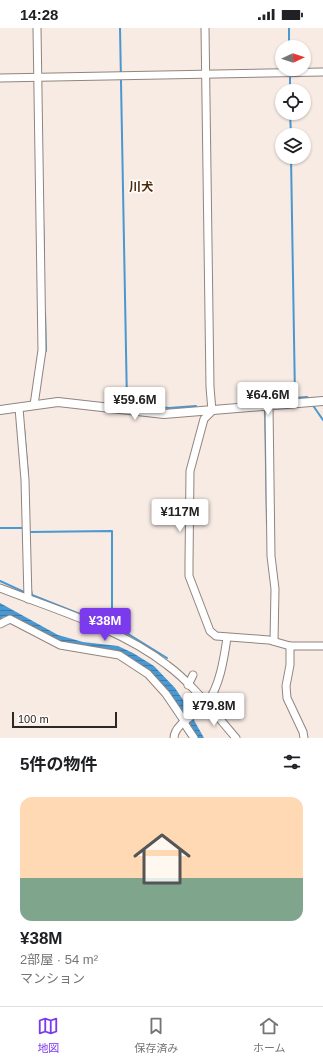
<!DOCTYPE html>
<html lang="ja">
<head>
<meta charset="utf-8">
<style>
  body { margin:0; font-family:Arial,"Noto Sans JP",sans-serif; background:#f2f2f2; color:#202124; height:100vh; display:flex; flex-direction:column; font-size:15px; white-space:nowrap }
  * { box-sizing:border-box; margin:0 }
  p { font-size:13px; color:#757577 }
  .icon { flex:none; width:22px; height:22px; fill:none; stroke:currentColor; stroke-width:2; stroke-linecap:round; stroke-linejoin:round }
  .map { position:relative; height:710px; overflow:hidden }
  .details { display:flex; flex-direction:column; background:#fff; flex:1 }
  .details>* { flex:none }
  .needle { width:26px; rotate:86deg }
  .controls { position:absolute; left:275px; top:12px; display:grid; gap:8px }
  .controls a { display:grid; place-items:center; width:36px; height:36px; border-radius:50%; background:#fff; box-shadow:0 1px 3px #0004; font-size:20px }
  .scale { position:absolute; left:12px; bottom:10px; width:105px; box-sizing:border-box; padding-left:4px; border:2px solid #2c2825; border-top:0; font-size:11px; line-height:14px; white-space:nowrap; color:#2c2825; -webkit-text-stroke:3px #fffaf7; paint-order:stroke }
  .price { position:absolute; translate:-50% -34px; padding:0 9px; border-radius:4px; background:#fff; color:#222; font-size:13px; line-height:26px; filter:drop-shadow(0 1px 2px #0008) }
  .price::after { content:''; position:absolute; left:50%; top:24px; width:12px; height:9px; margin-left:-6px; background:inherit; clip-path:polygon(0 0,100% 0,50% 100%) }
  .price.current { background:#7c3aed; color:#fff }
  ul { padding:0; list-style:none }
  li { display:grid; align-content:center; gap:8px; height:212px; padding:0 20px }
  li+li { border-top:1px solid #e0e0e0 }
  li span { display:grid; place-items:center; height:124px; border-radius:12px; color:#555 }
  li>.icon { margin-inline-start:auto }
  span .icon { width:72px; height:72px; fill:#fffc; stroke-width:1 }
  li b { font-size:17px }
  h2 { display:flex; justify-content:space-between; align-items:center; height:48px; padding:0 20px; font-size:17px }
  .status { display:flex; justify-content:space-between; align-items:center; height:28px; padding:0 20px; background:#fff; direction:ltr }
  .status svg { height:11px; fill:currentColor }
  .tab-bar { display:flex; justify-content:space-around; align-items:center; height:56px; border-top:1px solid #e0e0e0; background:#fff; font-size:11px; color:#757577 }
  .tab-bar a { display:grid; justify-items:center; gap:2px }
  .tab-bar .current { color:#7c3aed }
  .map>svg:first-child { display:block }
  .water { fill:url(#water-rules) }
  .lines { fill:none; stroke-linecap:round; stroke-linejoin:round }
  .stream { stroke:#4998d1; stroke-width:2 }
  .minor-casing { stroke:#90857f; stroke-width:9 }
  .tertiary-casing { stroke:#90857f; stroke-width:10 }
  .minor { stroke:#fff; stroke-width:7 }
  .tertiary { stroke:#fff; stroke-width:8 }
  .labels { text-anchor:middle; stroke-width:3.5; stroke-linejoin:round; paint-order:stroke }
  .quarter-label { font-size:12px; font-weight:bold; fill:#462a0b; stroke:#fffaf7 }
</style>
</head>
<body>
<div class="status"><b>14:28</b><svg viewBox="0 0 49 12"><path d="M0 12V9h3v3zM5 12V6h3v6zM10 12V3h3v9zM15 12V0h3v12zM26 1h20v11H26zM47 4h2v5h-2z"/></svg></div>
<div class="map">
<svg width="323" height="710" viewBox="0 0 323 710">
  <defs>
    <pattern id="water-rules" width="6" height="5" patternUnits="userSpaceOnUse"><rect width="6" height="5" fill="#4998d1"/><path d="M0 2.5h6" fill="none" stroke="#3d7ca9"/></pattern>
  </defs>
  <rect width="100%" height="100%" fill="#f7ebe4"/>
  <polygon class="water" points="0,575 58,607 83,614 118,618 133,625 154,638 175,660 189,681 190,685 204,710 197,710 183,683 148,641 119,624 78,618 56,612 10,588 3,589 0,593"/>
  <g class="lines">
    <g class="stream">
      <polyline points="120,0 127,376 169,380 196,378"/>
      <polyline points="289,0 289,19"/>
      <polyline points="290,41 290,63"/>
      <polyline points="290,85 291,107"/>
      <polyline points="291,129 295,369"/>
      <polyline points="43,192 44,224"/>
      <polyline points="45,284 46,323"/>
      <polyline points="265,375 266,372 307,369 309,371"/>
      <polyline points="312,376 323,392"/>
      <polyline points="265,379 267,497"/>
      <polyline points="24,400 28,448"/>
      <polyline points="0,500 22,500"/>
      <polyline points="30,504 112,503 112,599"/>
      <polyline points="0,553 24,564"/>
      <polyline points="31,562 32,567 125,604 167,630"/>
    </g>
    <g class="minor-casing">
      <g id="minor">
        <polyline points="205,0 210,359 212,383 204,391 190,443 189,536 189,548 210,603 216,608 269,612 290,618 323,618"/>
        <polyline points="0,50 323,44"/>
        <polyline points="34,377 42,322 37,0"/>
        <polyline points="269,378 271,528 275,561 274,613"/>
        <polyline points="19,380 25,452 28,571"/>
        <path d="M0,560C56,582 119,600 167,637C193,656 215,686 236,710"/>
        <polyline points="0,596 10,591 60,617 119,627 148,646 166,666 185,694"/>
        <polyline points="290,618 290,637 286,658 287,670 303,704 304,710"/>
        <polyline points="188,657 193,647"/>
        <polyline points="184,695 194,710"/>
        <path d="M174,710C174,695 200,685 207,675C220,658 224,630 227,610"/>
      </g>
    </g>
    <g class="tertiary-casing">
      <polyline id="tertiary" points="0,382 58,374 164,386 323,373"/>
    </g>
    <use href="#minor" class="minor"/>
    <use href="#tertiary" class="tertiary"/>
  </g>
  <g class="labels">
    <g class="quarter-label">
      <text x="141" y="163">川犬</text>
    </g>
  </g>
</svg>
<div class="controls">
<a><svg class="needle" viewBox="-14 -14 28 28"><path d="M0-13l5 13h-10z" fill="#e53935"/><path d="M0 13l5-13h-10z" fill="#757577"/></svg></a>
<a><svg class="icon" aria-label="locate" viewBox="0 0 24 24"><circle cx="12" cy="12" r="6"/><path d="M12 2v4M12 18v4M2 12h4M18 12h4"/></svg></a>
<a><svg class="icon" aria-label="layers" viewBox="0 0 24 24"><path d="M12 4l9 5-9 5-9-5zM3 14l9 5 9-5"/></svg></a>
</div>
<div class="scale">100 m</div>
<b class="price" style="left:268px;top:388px">¥64.6M</b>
<b class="price" style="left:135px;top:393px">¥59.6M</b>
<b class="price" style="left:180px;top:505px">¥117M</b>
<b class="price current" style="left:105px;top:614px">¥38M</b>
<b class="price" style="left:214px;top:699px">¥79.8M</b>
</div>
<section class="details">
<h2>5件の物件<svg class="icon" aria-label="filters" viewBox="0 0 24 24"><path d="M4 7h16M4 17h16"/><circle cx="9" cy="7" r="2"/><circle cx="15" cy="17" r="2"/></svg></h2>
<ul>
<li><span style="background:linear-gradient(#ffd9b3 65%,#7fa58c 0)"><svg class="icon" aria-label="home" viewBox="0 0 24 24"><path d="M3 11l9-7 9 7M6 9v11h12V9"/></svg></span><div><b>¥38M</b><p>2部屋 · 54 m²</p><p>マンション</p></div></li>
</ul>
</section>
<nav class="tab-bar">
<a class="current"><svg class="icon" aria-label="map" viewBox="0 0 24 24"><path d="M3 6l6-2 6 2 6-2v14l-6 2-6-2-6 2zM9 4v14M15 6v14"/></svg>地図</a>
<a><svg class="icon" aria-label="saved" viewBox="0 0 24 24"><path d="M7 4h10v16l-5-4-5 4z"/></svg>保存済み</a>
<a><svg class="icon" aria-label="home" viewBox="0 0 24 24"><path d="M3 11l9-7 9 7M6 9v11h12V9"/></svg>ホーム</a>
</nav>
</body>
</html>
